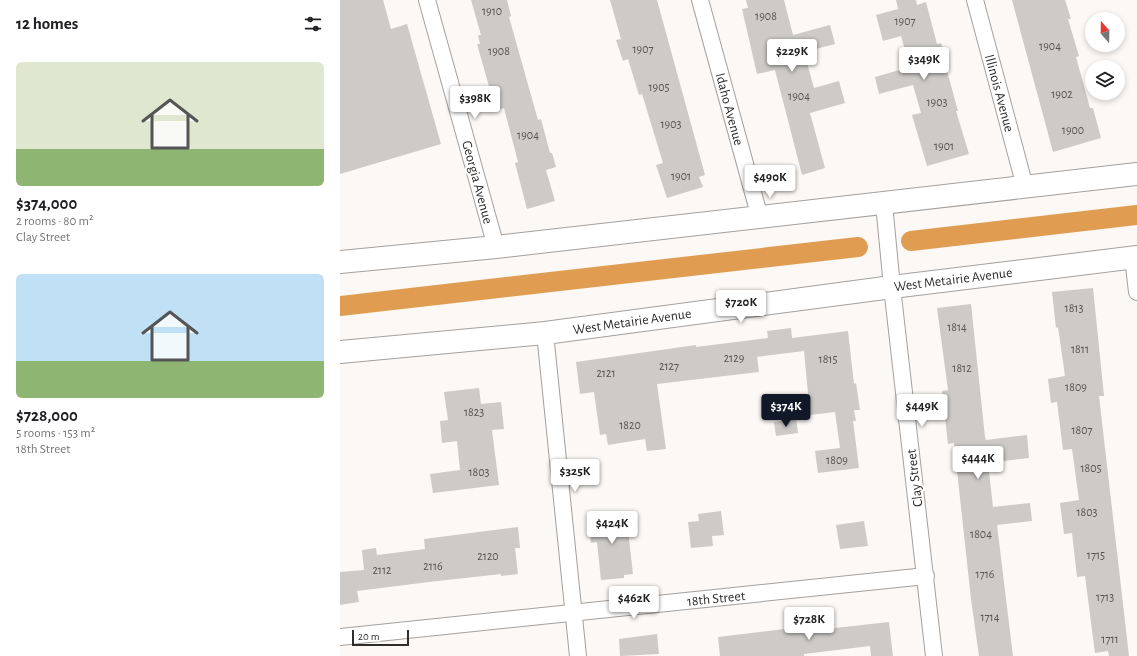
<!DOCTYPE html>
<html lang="en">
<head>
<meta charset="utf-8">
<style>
  body { margin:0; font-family:"Alegreya Sans",sans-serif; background:#f2f2f2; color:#202124; height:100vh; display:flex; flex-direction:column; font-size:15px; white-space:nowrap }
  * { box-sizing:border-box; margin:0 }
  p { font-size:13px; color:#757577 }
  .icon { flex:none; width:22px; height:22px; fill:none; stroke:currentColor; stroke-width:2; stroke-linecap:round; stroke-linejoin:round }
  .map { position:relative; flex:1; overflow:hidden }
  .side { display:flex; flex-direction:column; background:#fff; width:340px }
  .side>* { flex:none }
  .needle { width:26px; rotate:340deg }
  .fabs { position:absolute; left:745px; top:12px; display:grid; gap:8px }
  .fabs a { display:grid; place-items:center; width:40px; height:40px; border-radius:50%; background:#fff; box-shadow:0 2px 6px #0003; font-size:20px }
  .scale { position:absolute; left:12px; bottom:10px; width:57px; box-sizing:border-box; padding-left:4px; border:2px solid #2e2d2c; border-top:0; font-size:11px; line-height:14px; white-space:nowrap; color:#2e2d2c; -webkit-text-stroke:3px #fff; paint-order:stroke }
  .price { position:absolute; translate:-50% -34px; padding:0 9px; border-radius:4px; background:#fff; color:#222; font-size:13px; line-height:26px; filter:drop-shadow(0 1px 2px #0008) }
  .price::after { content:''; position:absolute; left:50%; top:24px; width:12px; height:9px; margin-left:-6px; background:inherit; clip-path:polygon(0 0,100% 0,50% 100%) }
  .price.active { background:#111827; color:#fff }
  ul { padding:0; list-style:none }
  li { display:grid; align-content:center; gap:8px; height:212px; padding:0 16px }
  li span { display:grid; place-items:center; height:124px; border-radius:6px; color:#555 }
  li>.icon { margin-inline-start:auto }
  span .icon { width:72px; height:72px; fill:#fffc; stroke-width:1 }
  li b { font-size:17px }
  h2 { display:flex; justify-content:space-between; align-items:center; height:48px; padding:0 16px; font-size:17px }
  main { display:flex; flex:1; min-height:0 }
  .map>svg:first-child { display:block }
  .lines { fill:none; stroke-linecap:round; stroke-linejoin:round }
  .canal { stroke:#e09d52; stroke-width:20 }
  .building { fill:#cdcac7 }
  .street-casing { stroke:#a3a09e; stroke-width:18 }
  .secondary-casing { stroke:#a3a09e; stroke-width:24 }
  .street { stroke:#fff; stroke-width:16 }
  .secondary { stroke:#fff; stroke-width:22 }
  .labels { text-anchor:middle; stroke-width:4; stroke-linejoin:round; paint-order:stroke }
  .number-label { font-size:12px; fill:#565453 }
  .street-label { font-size:14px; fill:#2e2d2c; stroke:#fff }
</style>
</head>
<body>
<main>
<section class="side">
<h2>12 homes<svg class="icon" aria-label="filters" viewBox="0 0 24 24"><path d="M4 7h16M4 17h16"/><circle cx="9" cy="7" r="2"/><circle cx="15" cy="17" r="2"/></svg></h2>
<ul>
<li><span style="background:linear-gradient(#dfe7d0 70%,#8fb573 0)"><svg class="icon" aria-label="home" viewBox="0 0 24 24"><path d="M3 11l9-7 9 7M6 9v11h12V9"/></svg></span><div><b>$374,000</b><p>2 rooms · 80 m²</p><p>Clay Street</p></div></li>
<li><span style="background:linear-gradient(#bfe0f5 70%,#8fb573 0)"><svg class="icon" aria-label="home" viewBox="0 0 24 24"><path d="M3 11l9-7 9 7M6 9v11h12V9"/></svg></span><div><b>$728,000</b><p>5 rooms · 153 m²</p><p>18th Street</p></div></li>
</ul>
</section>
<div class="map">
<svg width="797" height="656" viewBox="0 0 797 656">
  <rect width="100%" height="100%" fill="#fbf8f5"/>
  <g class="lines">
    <g class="canal">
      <polyline points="571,241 797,215"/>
      <polyline points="0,306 518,247"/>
    </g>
  </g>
  <g class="building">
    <polygon points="0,0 43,0 51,29 67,24 101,144 0,174"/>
    <polygon points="131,0 167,0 171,16 169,17 198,120 201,119 210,153 212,153 216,167 206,170 215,201 187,209 175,163 178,162 164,108 156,111 137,44 140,44 138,35 141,35"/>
    <polygon points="270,0 317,0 365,175 359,177 363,187 327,198 316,165 323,163 302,94 299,95 288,59 283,61 276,40 281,39"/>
    <polygon points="406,0 444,0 453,35 490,25 495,44 464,52 474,88 499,81 505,103 470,113 485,168 462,175 435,70 417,74 402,9 408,8"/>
    <polygon points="556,0 576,0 577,5 586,2 597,44 601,43 607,66 606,67 618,111 616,111 629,154 587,166 572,115 581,113 573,85 539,94 535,77 570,67 561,36 543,41 536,15 558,9"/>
    <polygon points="672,0 725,0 731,19 728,19 739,56 736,57 750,108 753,108 761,138 713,152"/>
    <polygon points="753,288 764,396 759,396 789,656 769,656 768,651 755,653 745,576 737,577 732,533 724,534 720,503 739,500 732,449 723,450 717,402 711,403 708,379 725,376 718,327 716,328 712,292"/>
    <polygon points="631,304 645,437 646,440 687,435 689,458 648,463 653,507 690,503 692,521 657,525 673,656 639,656 631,599 614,443 608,444 602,391 608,390 597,308"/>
    <polygon points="451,328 452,338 508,331 514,384 516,383 520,410 514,410 516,421 513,421 519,468 478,473 475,451 500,448 495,412 470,415 464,351 417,357 419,372 317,384 326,449 307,451 305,439 268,445 266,434 260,435 254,392 240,394 236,362 356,345 356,347 428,338 427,331"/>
    <polygon points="139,388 141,404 161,402 164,429 152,430 159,485 93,493 90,474 120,470 117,441 102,443 100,421 108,420 104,392"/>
    <polygon points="456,419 458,433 436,436 434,422"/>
    <polygon points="381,511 384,535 372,536 373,546 351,548 348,522 359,521 358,514"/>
    <polygon points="286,513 293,574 284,575 284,578 261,580 257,542 251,543 248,518"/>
    <polygon points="524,521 528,546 500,549 496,525"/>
    <polygon points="178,527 180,548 175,548 178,574 161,576 161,574 89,582 17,591 19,602 0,605 0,572 24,570 22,550 36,548 37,555 85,549 84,539"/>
    <polygon points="549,622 553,656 531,656 530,646 464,654 464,656 380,656 378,637 485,624 486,629"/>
    <polygon points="317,634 319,654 280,656 279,639"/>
  </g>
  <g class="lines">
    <g class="street-casing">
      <g id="street">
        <polyline points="87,0 156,247"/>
        <polyline points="360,0 420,218"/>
        <polyline points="635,0 685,187"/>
        <polyline points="544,204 552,287 594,656"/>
        <polyline points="793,257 797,292"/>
        <polyline points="205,333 238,656"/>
        <polyline points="0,637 586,576"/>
      </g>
    </g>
    <g class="secondary-casing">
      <g id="secondary">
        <polyline points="0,262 156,247 797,174"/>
        <polyline points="0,352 205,333 552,287 797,257"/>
      </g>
    </g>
    <use href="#street" class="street"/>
    <use href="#secondary" class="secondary"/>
  </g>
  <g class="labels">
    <g class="number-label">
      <text x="152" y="15">1910</text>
      <text x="426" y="20">1908</text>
      <text x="565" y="25">1907</text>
      <text x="710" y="50">1904</text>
      <text x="303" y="53">1907</text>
      <text x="159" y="55">1908</text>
      <text x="319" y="91">1905</text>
      <text x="722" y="98">1902</text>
      <text x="459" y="100">1904</text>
      <text x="597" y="106">1903</text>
      <text x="331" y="128">1903</text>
      <text x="733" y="134">1900</text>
      <text x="188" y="139">1904</text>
      <text x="604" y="150">1901</text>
      <text x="341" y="180">1901</text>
      <text x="734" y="312">1813</text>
      <text x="617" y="331">1814</text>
      <text x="740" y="353">1811</text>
      <text x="394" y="362">2129</text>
      <text x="488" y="363">1815</text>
      <text x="329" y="370">2127</text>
      <text x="622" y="372">1812</text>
      <text x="266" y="377">2121</text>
      <text x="736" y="391">1809</text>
      <text x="134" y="416">1823</text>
      <text x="290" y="429">1820</text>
      <text x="742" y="434">1807</text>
      <text x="497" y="464">1809</text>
      <text x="751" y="472">1805</text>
      <text x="139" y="476">1803</text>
      <text x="747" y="516">1803</text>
      <text x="641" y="538">1804</text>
      <text x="756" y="559">1715</text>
      <text x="148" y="560">2120</text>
      <text x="93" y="570">2116</text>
      <text x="42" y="574">2112</text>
      <text x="645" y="578">1716</text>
      <text x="765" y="601">1713</text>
      <text x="650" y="621">1714</text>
      <text x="770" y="643">1711</text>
    </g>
    <g class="street-label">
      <text transform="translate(660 93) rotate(75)" y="5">Illinois Avenue</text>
      <text transform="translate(390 109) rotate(75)" y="5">Idaho Avenue</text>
      <text transform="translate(138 182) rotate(75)" y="5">Georgia Avenue</text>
      <text transform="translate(613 279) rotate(-7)" y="5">West Metairie Avenue</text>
      <text transform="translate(292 321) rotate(-8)" y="5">West Metairie Avenue</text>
      <text transform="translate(574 478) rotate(-97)" y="5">Clay Street</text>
      <text transform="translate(376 598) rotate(-6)" y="5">18th Street</text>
    </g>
  </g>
</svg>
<div class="fabs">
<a><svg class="needle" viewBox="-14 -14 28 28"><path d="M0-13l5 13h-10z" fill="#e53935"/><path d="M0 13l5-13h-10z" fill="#757577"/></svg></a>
<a><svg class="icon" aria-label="layers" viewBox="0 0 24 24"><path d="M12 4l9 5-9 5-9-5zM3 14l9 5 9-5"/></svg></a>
</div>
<div class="scale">20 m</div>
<b class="price" style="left:452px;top:73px">$229K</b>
<b class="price" style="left:584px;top:81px">$349K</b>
<b class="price" style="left:135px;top:120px">$398K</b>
<b class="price" style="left:430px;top:199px">$490K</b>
<b class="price" style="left:401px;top:324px">$720K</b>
<b class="price active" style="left:446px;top:428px">$374K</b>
<b class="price" style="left:582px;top:428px">$449K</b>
<b class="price" style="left:638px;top:480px">$444K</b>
<b class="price" style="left:235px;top:493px">$325K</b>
<b class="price" style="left:272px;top:545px">$424K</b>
<b class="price" style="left:294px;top:620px">$462K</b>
<b class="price" style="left:469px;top:641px">$728K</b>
</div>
</main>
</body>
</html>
